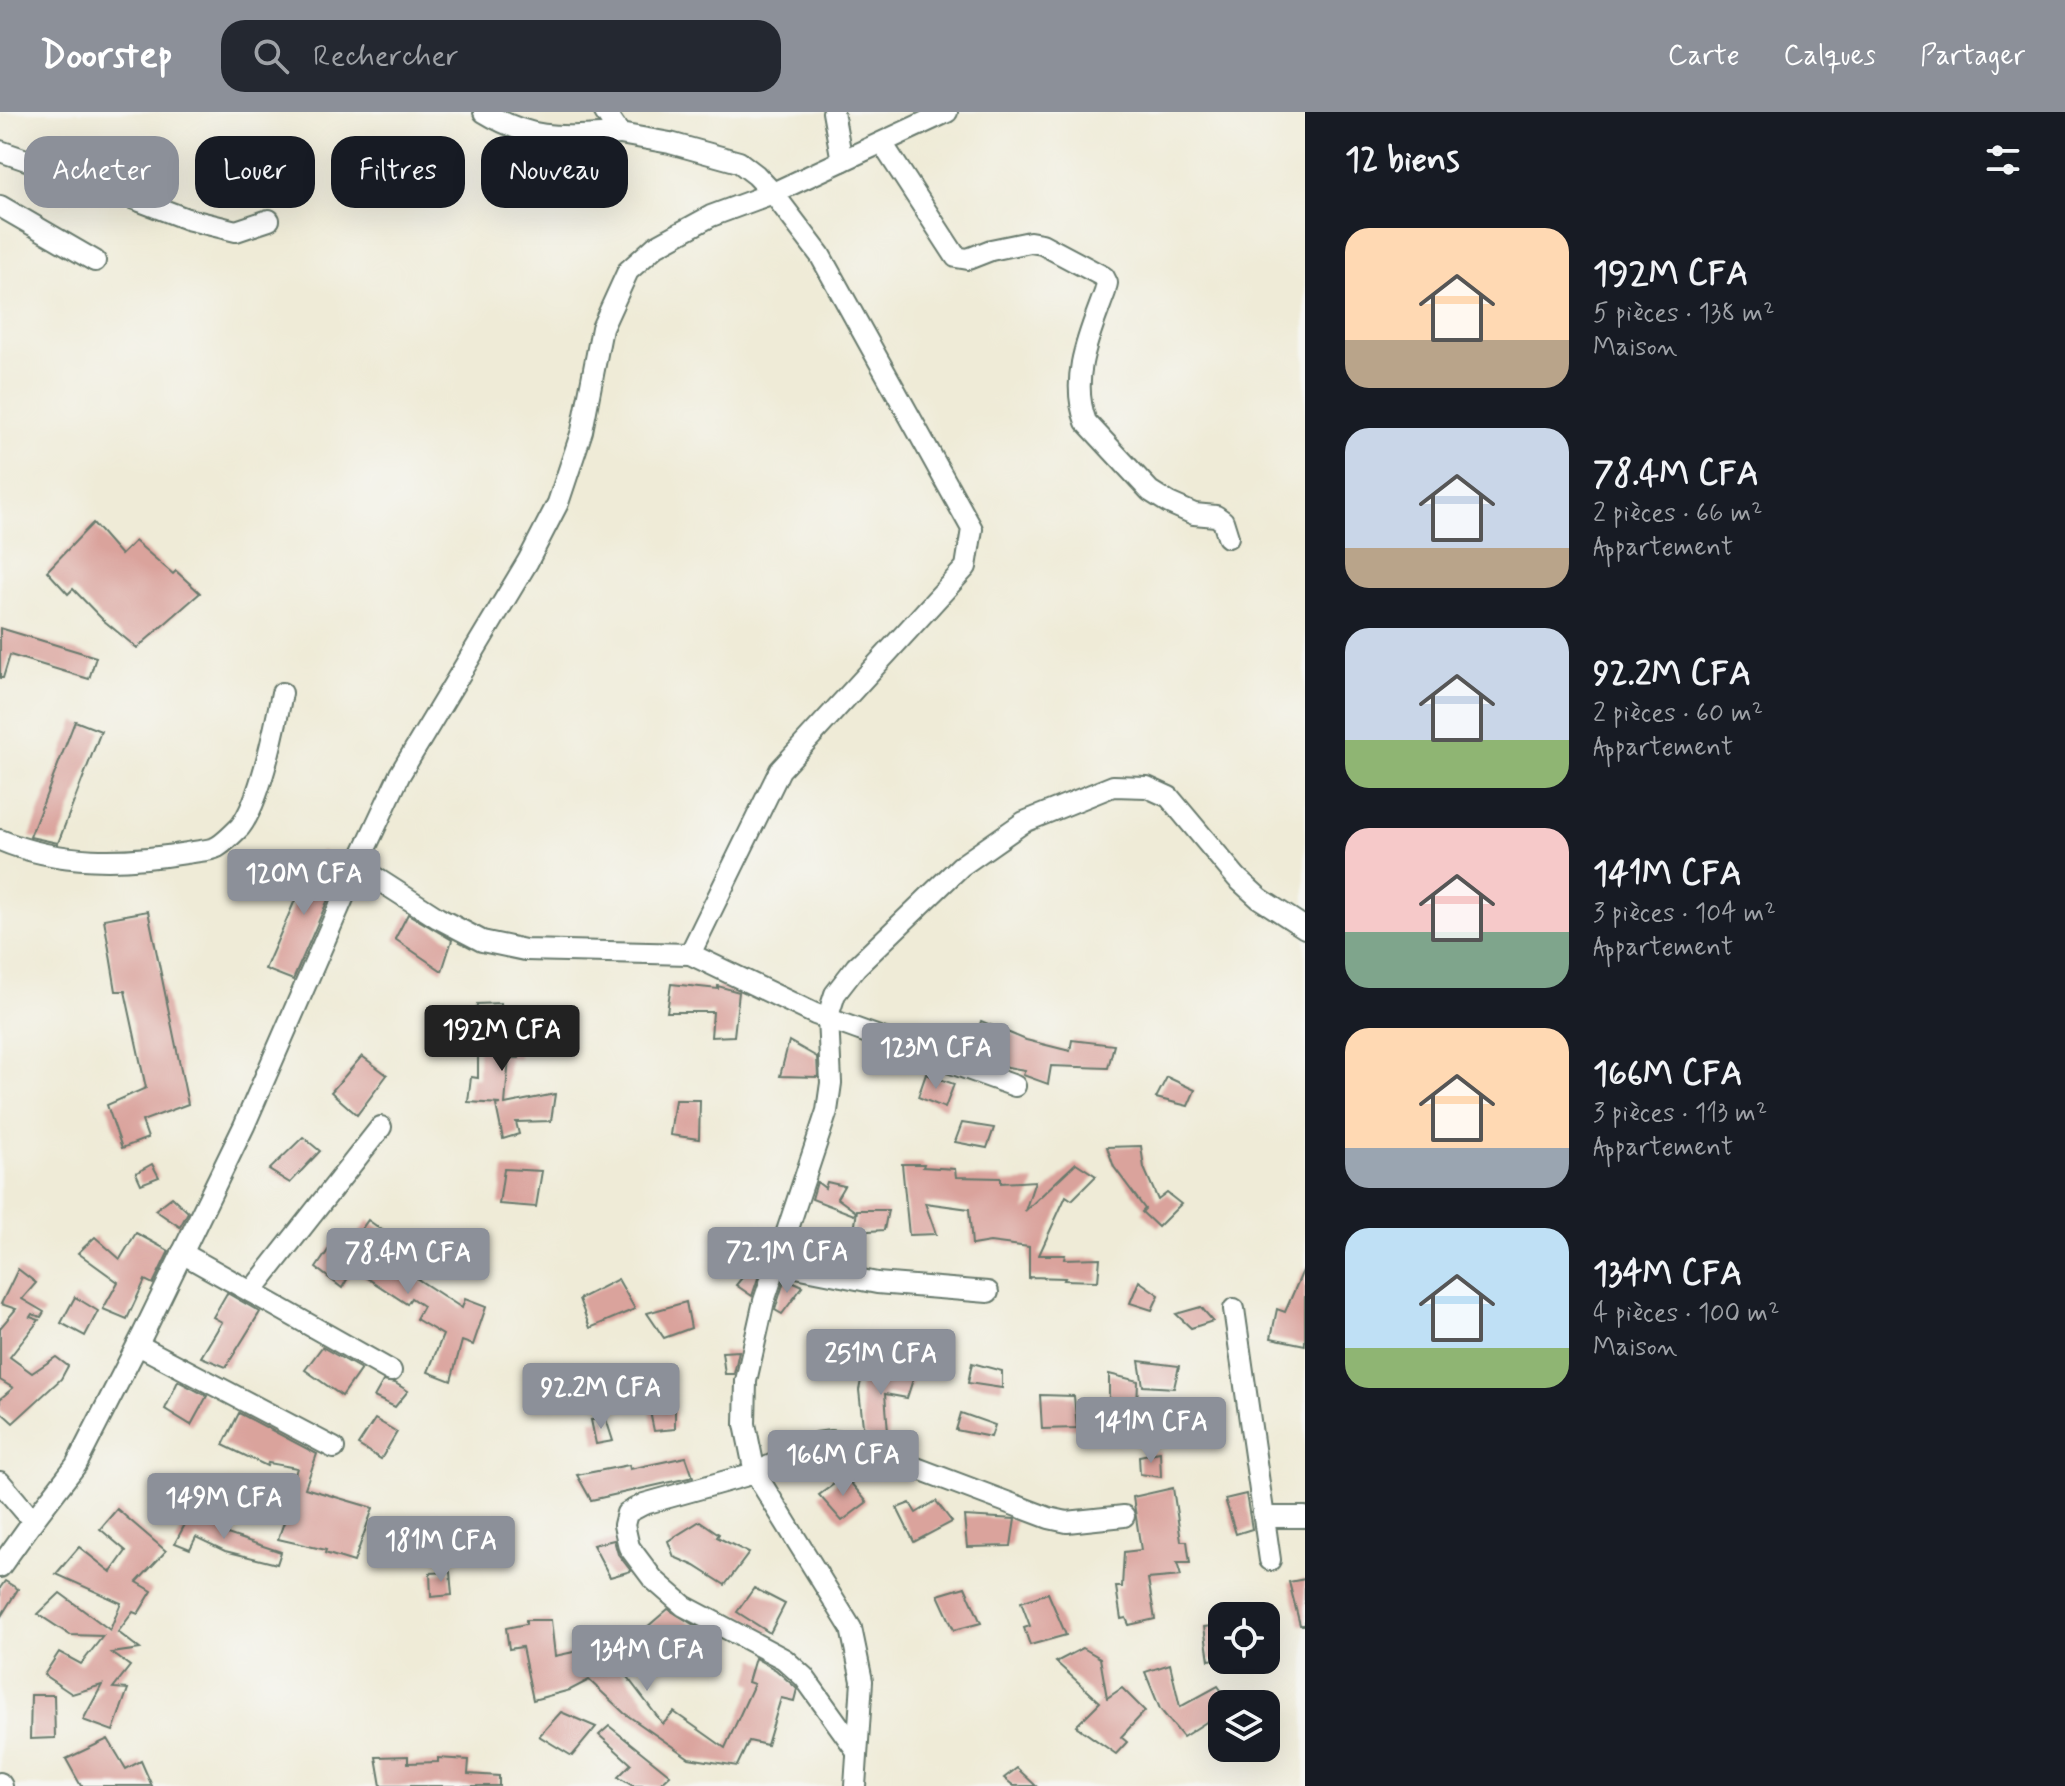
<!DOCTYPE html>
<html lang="fr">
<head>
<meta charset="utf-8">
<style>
  body { margin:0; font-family:Mynerve,sans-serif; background:#242831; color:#f1f3f6; height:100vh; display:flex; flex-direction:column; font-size:30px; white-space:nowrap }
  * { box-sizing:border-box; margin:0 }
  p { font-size:26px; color:#9ea1a6 }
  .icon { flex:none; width:44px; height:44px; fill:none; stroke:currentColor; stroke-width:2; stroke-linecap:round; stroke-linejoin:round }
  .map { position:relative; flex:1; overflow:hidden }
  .drawer { display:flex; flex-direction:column; background:#171b24; width:760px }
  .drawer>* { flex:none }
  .hud { position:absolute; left:24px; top:24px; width:760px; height:72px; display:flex; gap:16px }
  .fabs { position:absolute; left:1208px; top:1490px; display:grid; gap:16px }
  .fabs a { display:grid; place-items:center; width:72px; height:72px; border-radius:16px; background:#171b24; box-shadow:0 8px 32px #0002; font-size:40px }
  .price { position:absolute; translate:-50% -68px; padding:0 18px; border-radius:8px; background:#8c9099; color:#fff; font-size:26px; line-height:52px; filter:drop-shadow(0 2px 4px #0008) }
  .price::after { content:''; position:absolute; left:50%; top:48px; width:24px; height:18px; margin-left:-12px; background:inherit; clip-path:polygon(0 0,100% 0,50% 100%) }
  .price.active { background:#222; color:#fff }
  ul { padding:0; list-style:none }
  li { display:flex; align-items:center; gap:24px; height:200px; padding:0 40px }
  li span { display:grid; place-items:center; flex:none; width:224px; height:160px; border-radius:24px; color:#555 }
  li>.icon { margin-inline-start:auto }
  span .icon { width:96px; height:96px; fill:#fffc; stroke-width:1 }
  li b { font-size:34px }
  h2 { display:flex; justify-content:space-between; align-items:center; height:96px; padding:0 40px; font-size:34px }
  .pill { padding:0 28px; border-radius:24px; background:#171b24; box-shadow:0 8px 32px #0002; font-size:28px; line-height:72px }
  .pill.active { background:#8c9099; color:#fff }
  header { display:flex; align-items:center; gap:48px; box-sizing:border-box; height:112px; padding:0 40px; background:#8c9099; color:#fff }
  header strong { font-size:38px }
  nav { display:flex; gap:44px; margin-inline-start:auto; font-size:28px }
  .search { width:560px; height:72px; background:#242831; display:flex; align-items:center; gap:20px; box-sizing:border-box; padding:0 28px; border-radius:24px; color:#9ea1a6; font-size:30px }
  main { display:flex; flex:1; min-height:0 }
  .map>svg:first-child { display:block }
  .building { fill:#daa39c }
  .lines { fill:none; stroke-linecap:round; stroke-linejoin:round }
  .minor-casing { stroke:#687a6d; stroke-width:24 }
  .minor { stroke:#fff; stroke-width:20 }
</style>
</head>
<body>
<header>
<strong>Doorstep</strong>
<div class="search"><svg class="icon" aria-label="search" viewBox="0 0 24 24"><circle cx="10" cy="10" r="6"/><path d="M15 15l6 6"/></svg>Rechercher</div>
<nav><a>Carte</a><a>Calques</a><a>Partager</a></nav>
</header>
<main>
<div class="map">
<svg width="1305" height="1674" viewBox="0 0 1305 1674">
  <rect width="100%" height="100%" fill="#f6f6f2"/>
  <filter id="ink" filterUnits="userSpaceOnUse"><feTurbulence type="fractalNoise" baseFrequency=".0125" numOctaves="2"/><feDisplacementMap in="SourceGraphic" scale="16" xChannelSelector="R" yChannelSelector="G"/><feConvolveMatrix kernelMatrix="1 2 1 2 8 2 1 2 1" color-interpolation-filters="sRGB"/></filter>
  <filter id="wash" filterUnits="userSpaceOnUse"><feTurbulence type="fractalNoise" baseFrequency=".006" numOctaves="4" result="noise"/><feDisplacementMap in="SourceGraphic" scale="32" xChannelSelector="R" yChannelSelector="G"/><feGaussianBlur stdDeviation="1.8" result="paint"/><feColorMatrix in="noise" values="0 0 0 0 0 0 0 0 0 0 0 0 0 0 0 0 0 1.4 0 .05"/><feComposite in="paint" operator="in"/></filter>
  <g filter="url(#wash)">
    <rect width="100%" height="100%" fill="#efebd7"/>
    <g id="blocks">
      <g class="building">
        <polygon points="93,411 121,443 135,429 173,462 176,459 200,481 137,536 103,508 73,477 68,482 47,459"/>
        <polygon points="0,516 96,545 89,567 10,543 3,566 0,566"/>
        <polygon points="75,609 101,619 58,731 30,725"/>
        <polygon points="321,739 344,751 293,868 265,857 306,763 313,765"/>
        <polygon points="148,799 188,992 142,1009 148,1026 122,1036 107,993 146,976 125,879 116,879 104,807"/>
        <polygon points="408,802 452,828 442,859 395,827"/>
        <polygon points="671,872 718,877 718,874 739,880 734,924 711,925 713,900 667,900"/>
        <polygon points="501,891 501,918 519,918 519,946 509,946 505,992 555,982 551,1009 516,1010 519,1022 503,1027 496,993 501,992 468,990 471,965 478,966 478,911 475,910 477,892"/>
        <polygon points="981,909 1026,928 1070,939 1072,928 1114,933 1108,956 1051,954 1048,972 1023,963 1025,958 996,953 970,944"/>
        <polygon points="789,929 817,945 818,965 780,964"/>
        <polygon points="362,944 387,963 357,1003 331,980"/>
        <polygon points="926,962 954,972 945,996 918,985"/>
        <polygon points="1167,965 1195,978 1188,994 1156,986"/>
        <polygon points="675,988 700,988 699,1027 670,1023"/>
        <polygon points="962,1011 994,1016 987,1036 955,1030"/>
        <polygon points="303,1025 320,1039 290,1071 269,1058"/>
        <polygon points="1141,1034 1144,1056 1158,1088 1167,1081 1181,1092 1158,1115 1142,1100 1145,1097 1114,1055 1107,1035"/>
        <polygon points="1076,1051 1096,1064 1072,1088 1066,1084 1039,1143 1065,1143 1064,1147 1100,1146 1098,1169 1064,1168 1065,1166 1030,1165 1029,1167 1029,1135 990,1130 972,1133 969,1097 925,1091 936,1122 909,1123 902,1052 924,1052 923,1055 955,1057 956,1065 1001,1066 1001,1071 1035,1069 1025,1099"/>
        <polygon points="152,1052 159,1065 141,1072 136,1061"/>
        <polygon points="504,1057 542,1059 536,1095 499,1092"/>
        <polygon points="817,1070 825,1076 827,1070 844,1074 837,1086 856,1100 854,1103 812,1087"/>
        <polygon points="172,1085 188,1100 180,1115 155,1098"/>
        <polygon points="857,1098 888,1098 884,1118 854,1120"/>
        <polygon points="368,1108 385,1120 373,1138 462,1196 465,1187 486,1195 473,1233 462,1229 451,1269 428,1260 443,1223 416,1207 423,1194 411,1186 407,1192 353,1157 342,1176 316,1156 333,1131 344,1142"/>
        <polygon points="136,1121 169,1139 153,1172 145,1168 127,1207 103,1197 118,1170 78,1141 95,1125 120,1147"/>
        <polygon points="755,1150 762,1154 752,1184 736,1173"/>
        <polygon points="1305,1154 1305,1233 1271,1226 1277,1197 1285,1200"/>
        <polygon points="18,1157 36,1171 22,1187 44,1200 41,1205 32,1202 30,1205 39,1208 10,1245 32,1261 56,1245 68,1254 61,1267 13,1311 0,1299 0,1287 13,1276 0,1268 0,1216 16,1197 1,1192"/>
        <polygon points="785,1166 803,1174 782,1202 775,1198"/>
        <polygon points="618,1167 635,1197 590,1216 579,1187"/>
        <polygon points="1139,1169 1159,1183 1152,1198 1130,1191"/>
        <polygon points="227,1181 260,1200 226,1255 201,1245 222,1210 213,1205"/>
        <polygon points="75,1185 98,1199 85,1224 61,1211"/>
        <polygon points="686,1190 691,1216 664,1226 647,1201"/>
        <polygon points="1201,1195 1213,1209 1191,1216 1176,1202"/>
        <polygon points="322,1235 361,1257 342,1284 305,1258"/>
        <polygon points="739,1239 734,1262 725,1262 722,1240"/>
        <polygon points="1139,1249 1179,1254 1174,1276 1143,1274"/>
        <polygon points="865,1250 915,1261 907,1286 885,1282 889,1332 864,1323 859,1278"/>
        <polygon points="972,1251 1002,1259 1002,1276 968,1271"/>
        <polygon points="1109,1262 1138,1269 1137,1294 1109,1295"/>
        <polygon points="178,1269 207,1284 191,1313 165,1297"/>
        <polygon points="383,1269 395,1271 408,1279 395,1295 374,1285"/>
        <polygon points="1040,1283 1074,1284 1077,1316 1042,1317"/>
        <polygon points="648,1290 675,1290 675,1317 654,1319"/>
        <polygon points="239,1301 317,1342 305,1376 373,1396 354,1450 325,1441 326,1438 278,1427 287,1402 283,1401 297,1356 268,1351 267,1354 223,1333"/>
        <polygon points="961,1301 995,1313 991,1325 956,1318"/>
        <polygon points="375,1307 397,1320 381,1347 358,1333"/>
        <polygon points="606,1307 613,1329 596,1332 591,1308"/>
        <polygon points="1160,1340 1161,1365 1140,1362 1139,1344"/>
        <polygon points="686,1345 693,1365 591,1388 577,1363 629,1353 630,1357"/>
        <polygon points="845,1364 867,1390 842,1409 819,1383"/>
        <polygon points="1173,1376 1181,1429 1187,1429 1190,1451 1177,1451 1181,1464 1148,1467 1155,1507 1129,1513 1126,1506 1121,1507 1116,1475 1122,1475 1124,1440 1141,1438 1133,1385"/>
        <polygon points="1246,1382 1252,1417 1236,1422 1225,1387"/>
        <polygon points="936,1389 952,1410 914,1430 897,1396 910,1391 916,1401"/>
        <polygon points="117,1397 166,1439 137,1470 152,1479 138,1502 133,1500 118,1520 140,1537 112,1541 130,1554 113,1576 128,1577 113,1619 83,1608 102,1573 72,1582 44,1563 59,1540 81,1552 103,1524 70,1523 38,1502 60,1481 110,1518 121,1491 56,1462 79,1435 111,1460 126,1439 100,1417"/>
        <polygon points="190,1403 210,1411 228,1420 227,1422 281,1440 277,1452 225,1439 196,1425 190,1437 175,1431"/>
        <polygon points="964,1404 1015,1407 1011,1434 967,1435"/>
        <polygon points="700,1409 719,1422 717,1425 749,1441 725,1473 695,1454 674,1445 668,1429"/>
        <polygon points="614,1428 618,1442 631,1459 610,1465 593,1433"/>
        <polygon points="450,1460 452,1483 431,1485 430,1461"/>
        <polygon points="1305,1467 1305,1513 1300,1513 1289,1470"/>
        <polygon points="5,1469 18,1477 0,1506 0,1476"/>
        <polygon points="965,1475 981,1511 954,1518 938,1483"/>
        <polygon points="754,1476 785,1492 770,1521 737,1500"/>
        <polygon points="1048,1481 1066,1523 1030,1533 1024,1516 1030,1514 1021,1490"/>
        <polygon points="668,1497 705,1520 680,1544 646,1516"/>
        <polygon points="526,1508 551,1508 555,1544 578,1539 602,1521 619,1546 615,1549 663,1612 674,1600 725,1636 754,1572 748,1570 755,1546 776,1558 794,1574 797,1577 794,1589 781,1586 767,1633 749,1629 737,1654 689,1646 624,1601 589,1568 570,1578 533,1588 522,1535 509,1537 506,1516 526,1512"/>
        <polygon points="1222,1513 1222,1546 1209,1548 1204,1515"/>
        <polygon points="1083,1536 1100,1546 1107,1586 1122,1576 1145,1599 1121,1625 1127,1630 1116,1642 1076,1614 1100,1590 1056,1550"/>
        <polygon points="1170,1552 1180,1595 1218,1574 1231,1592 1222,1592 1222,1600 1183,1625 1160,1597 1145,1560"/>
        <polygon points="31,1583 54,1583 55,1626 30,1627"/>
        <polygon points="561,1600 596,1615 572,1644 539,1624"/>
        <polygon points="609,1614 670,1663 658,1674 633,1674 618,1665 631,1652 599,1623"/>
        <polygon points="108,1627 126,1657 141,1649 152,1674 81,1674 66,1647"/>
        <polygon points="408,1644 408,1651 438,1650 438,1646 469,1648 468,1662 499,1664 499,1674 381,1674 376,1645"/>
        <polygon points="1017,1656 1036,1674 1014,1674 1004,1666"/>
      </g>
    </g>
  </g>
  <g filter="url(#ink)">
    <use href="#blocks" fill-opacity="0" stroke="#687a6d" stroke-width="2"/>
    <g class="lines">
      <g class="minor-casing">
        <g id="minor">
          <path d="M484,0C533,30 564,25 620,22"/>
          <polyline points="605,0 620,22 670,31 739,50 756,63 773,81 820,143 972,417 966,455 780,658 690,842"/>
          <polyline points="833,0 842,49"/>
          <path d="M882,31L956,145L968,147L991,138L1030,130L1042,132L1104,165L1107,171L1105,180C1090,221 1069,265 1086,310L1150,379L1169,391L1194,402L1216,404L1223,409L1228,425"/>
          <polyline points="0,39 90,70 187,107 236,119 269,108"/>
          <polyline points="0,94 95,149"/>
          <path d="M0,728C59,753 125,751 187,741C196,739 209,739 217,735C224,731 234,721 240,715C261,688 275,615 282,581"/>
          <polyline points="357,754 438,806 482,829 525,838 690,842 815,902 1015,974"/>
          <polyline points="182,1141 391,1259"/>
          <polyline points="776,1151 877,1171 988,1180"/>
          <polyline points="251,1180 381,1015"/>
          <polyline points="1234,1197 1270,1448"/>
          <polyline points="138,1233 334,1336"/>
          <polyline points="0,1370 33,1409 0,1455"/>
          <polyline points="1264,1405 1305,1405"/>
          <polyline points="33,1409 76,1353 143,1222 244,1014 357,754 400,662 528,449 558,391 582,319 602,216 628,159 656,134 711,104 773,81 947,0"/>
          <polyline points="857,1639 804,1565 784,1547 684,1494 653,1467 629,1435 624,1413 627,1401 644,1392 755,1361 817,1331 831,1329 850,1331 1049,1406 1067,1410 1124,1404"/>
          <polyline points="0,1671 2,1674"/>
          <polyline points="855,1674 862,1569 851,1516 755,1361 745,1312 746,1269 764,1189 827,999 831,971 828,904 835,882 856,855 961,754 1024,710 1113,674 1147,675 1169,685 1237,766 1259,786 1305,816"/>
        </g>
      </g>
      <use href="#minor" class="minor"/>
    </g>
  </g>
</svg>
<div class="fabs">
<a><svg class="icon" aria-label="locate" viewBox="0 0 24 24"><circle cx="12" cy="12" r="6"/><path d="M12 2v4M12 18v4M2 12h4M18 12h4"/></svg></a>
<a><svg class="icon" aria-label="layers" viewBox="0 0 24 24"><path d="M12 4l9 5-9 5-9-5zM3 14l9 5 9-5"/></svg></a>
</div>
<b class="price" style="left:304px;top:805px">120M CFA</b>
<b class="price active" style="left:502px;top:961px">192M CFA</b>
<b class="price" style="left:936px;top:979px">123M CFA</b>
<b class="price" style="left:787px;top:1183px">72.1M CFA</b>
<b class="price" style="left:408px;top:1184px">78.4M CFA</b>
<b class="price" style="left:881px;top:1285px">251M CFA</b>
<b class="price" style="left:601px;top:1319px">92.2M CFA</b>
<b class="price" style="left:1151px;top:1353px">141M CFA</b>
<b class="price" style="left:843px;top:1386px">166M CFA</b>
<b class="price" style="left:224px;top:1429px">149M CFA</b>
<b class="price" style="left:441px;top:1472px">181M CFA</b>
<b class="price" style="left:647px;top:1581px">134M CFA</b>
<div class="hud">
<a class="pill active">Acheter</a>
<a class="pill">Louer</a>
<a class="pill">Filtres</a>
<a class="pill">Nouveau</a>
</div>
</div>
<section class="drawer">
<h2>12 biens<svg class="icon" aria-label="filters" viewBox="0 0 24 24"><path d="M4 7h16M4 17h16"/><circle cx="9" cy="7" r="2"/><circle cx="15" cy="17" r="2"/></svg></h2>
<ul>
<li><span style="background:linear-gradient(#ffd9b3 70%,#b9a48a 0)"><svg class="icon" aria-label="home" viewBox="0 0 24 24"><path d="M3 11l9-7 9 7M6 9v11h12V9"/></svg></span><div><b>192M CFA</b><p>5 pièces · 138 m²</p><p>Maison</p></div></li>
<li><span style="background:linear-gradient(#c9d6e8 75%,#b9a48a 0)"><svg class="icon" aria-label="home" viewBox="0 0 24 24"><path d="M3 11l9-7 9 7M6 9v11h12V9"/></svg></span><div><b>78.4M CFA</b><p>2 pièces · 66 m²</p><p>Appartement</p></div></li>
<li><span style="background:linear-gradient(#c9d6e8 70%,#8fb573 0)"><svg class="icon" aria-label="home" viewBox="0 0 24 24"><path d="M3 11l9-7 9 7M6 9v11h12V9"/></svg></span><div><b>92.2M CFA</b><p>2 pièces · 60 m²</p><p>Appartement</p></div></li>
<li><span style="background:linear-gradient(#f6c9c9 65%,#7fa58c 0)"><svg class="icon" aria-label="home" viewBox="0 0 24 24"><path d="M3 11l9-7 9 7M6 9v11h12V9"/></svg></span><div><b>141M CFA</b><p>3 pièces · 104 m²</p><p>Appartement</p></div></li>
<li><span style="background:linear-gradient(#ffd9b3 75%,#9aa5b1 0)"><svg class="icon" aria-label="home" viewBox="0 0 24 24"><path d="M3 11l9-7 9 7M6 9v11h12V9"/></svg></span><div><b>166M CFA</b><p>3 pièces · 113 m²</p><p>Appartement</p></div></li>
<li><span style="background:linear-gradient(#bfe0f5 75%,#8fb573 0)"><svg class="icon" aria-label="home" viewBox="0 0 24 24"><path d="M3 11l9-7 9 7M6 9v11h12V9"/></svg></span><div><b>134M CFA</b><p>4 pièces · 100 m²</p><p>Maison</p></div></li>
</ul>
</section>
</main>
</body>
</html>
